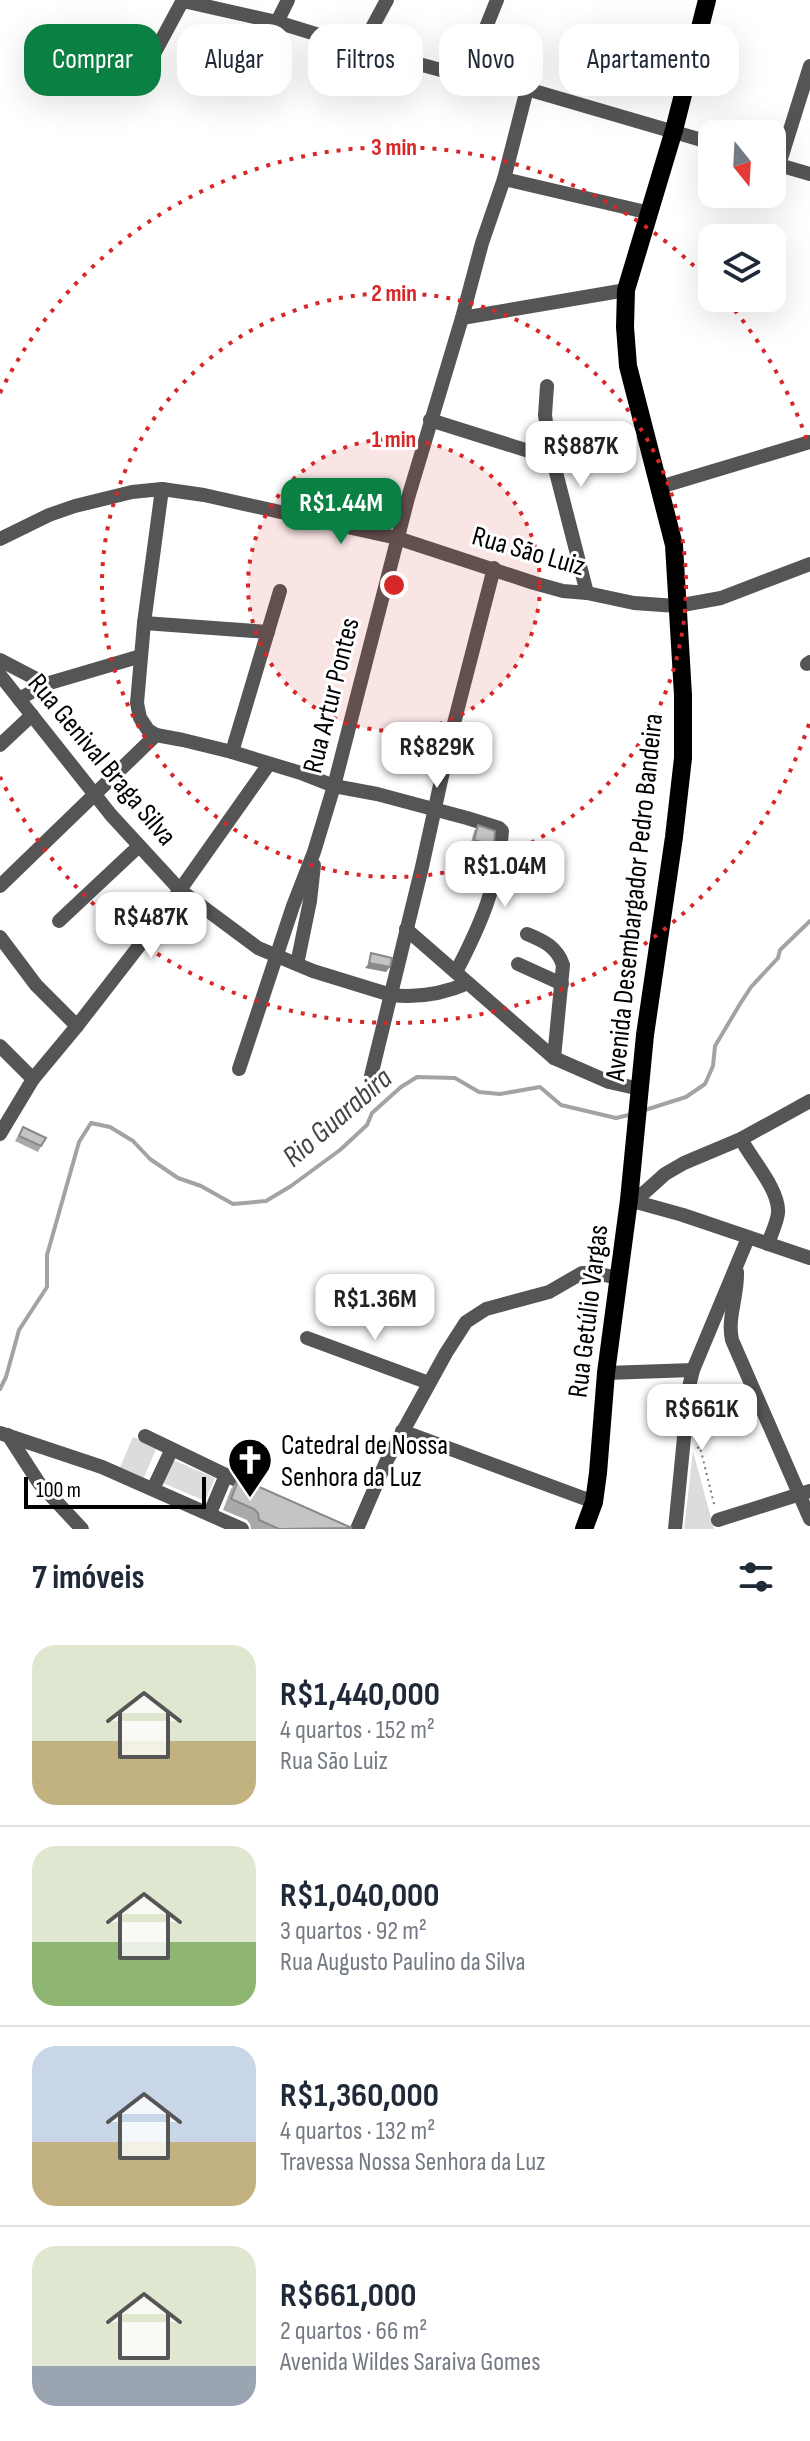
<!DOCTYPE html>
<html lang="pt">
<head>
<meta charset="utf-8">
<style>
  body { margin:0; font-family:"Sofia Sans Condensed",sans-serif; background:#f2f2f3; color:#1f2937; height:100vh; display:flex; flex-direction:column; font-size:30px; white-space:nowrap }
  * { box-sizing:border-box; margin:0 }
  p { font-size:26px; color:#747a83 }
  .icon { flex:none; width:44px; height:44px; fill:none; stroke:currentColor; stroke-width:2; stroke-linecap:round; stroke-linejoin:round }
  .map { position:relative; height:1529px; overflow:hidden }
  .drawer { display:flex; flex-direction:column; background:#fff; flex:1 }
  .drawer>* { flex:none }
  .guide { position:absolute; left:24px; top:24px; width:762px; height:72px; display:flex; gap:16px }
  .needle { width:52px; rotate:162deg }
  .controls { position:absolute; left:698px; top:120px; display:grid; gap:16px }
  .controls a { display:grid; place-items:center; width:88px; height:88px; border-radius:16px; background:#fff; box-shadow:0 8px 32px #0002; font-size:40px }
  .scale { position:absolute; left:24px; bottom:20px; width:182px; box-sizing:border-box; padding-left:8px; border:4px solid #000; border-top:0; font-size:22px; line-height:28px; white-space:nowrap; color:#000; -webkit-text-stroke:6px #fff; paint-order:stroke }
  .price { position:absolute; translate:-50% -68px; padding:0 18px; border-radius:16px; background:#fff; color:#222; font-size:26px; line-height:52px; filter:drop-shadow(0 2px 4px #0008) }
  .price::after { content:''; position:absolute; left:50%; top:48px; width:24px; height:18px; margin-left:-12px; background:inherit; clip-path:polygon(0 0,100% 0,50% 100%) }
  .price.current { background:#0b8043; color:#fff }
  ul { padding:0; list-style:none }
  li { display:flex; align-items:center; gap:24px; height:200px; padding:0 32px }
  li+li { border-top:2px solid #e0e1e3 }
  li span { display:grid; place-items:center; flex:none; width:224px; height:160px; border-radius:24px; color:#555 }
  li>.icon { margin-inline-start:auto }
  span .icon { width:96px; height:96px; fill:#fffc; stroke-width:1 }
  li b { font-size:34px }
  h2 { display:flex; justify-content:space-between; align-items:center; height:96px; padding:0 32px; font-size:34px }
  .pill { padding:0 28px; border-radius:24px; background:#fff; box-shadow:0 8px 32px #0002; font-size:28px; line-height:72px }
  .pill.current { background:#0b8043; color:#fff }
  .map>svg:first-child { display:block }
  .green { fill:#dcdcdc }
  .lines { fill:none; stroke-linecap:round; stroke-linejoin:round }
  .stream { stroke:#a3a3a3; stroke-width:4 }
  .path { stroke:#777; stroke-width:2; stroke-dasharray:2 4; stroke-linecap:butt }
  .minor { stroke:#555; stroke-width:14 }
  .major { stroke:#000; stroke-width:18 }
  .wall { fill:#a9a9a9 }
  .shaded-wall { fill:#898989 }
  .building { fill:#c4c4c4; stroke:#898989; stroke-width:2 }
  .ring { fill:none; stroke:#d62828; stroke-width:4; stroke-dasharray:4 8 }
  .labels { text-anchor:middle; stroke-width:6; stroke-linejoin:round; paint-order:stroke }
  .street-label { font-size:28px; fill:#000; stroke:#fff }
  .poi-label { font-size:28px; fill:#000; stroke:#fff; text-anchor:start }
  .water-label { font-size:30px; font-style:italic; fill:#444; stroke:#fff }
  .centre { fill:#d62828; stroke:#fff; stroke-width:4 }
  .ring-label { font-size:24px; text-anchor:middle; font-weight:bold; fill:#d62828; stroke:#fff; stroke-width:6; stroke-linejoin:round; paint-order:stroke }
</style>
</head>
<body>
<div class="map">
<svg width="810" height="1529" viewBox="0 0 810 1529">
  <rect width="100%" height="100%" fill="#fff"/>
  <g class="green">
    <polygon points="133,1437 157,1447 142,1482 118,1472"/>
    <polygon points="693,1451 714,1529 684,1529"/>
    <polygon points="173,1460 215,1478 205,1501 163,1483"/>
  </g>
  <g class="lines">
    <g class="stream">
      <polyline points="645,1110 686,1097 705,1084 713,1066 715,1046 740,1004 751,987 778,958 780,950 810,921"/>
      <polyline points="0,1389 6,1377 19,1330 47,1287 47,1255 79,1142 91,1123 110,1127 133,1141 150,1159 178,1178 201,1186 233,1204 266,1201 291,1186 340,1150 367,1125 372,1113 401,1087 417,1077 455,1078 479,1092 500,1094 540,1087 561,1105 616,1118 633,1114"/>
    </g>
    <polyline class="path" points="697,1448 700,1447 715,1508"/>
    <g class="minor">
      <polyline points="183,1 277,22 361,48 466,77 527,89 712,143"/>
      <polyline points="277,22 288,0"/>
      <polyline points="361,48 387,0"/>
      <polyline points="148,65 183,0"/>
      <polyline points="466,77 497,0"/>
      <polyline points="772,163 810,174"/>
      <polyline points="779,165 810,66"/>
      <polyline points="504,179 650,213"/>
      <polyline points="462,318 626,290"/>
      <polyline points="547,386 545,415 549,445 587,593"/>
      <polyline points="430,420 554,459"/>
      <polyline points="660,487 810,442"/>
      <polyline points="0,539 49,515 75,506 132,492 162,489 204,495 397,538 534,583 563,591 587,593 634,603 677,606 721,598 810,564"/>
      <polyline points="144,623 268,632"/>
      <polyline points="0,660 46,684"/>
      <polyline points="807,664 810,662"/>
      <path d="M0,675L111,815L180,890L258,948L313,971L391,995C418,998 443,994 468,983"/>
      <polyline points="19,699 46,684 141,656"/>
      <path d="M156,735L183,740L232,752L301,773L334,786L377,794L467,818L499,828L502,831C499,883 480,926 456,972"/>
      <polyline points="156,735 148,730 140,718 137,703 144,623 162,489"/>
      <polyline points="0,745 32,715"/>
      <polyline points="232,752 280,591"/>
      <polyline points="0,886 156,735"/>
      <polyline points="59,921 139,846"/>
      <polyline points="406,929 554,1058 609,1082 640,1089"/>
      <path d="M527,934C544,941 557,947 563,965L554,1058"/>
      <polyline points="0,937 36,985 77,1026"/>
      <polyline points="297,964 310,901 314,865"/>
      <polyline points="518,964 562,984"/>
      <polyline points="0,1046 33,1079"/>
      <polyline points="239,1069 293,906 314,852 334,786 408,498 462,318 482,243 504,179 527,89"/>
      <polyline points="371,1076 422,867 451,735 494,568"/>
      <polyline points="0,1134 33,1079 77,1026 153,928 269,764"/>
      <path d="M741,1139C751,1159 780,1190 778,1213C777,1223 771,1234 768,1244"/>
      <polyline points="629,1200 645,1192 665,1174 684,1163 741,1139 810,1101"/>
      <polyline points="629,1200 683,1215 810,1258"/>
      <path d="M737,1272C738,1295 727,1318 732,1340L810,1519"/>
      <polyline points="307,1338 429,1383"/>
      <polyline points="606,1373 693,1370"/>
      <polyline points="402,1431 594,1502"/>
      <polyline points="0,1433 102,1467 242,1529"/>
      <polyline points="8,1435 39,1483 82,1529"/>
      <polyline points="145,1436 253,1488"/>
      <polyline points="153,1489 171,1451"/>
      <polyline points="210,1513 226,1475"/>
      <polyline points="718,1520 810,1491"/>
      <polyline points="357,1529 386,1462 446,1353 466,1322 486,1309 549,1292 582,1273 595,1273 618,1278"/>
      <polyline points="675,1529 689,1387 693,1370 748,1238"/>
    </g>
    <polyline class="major" points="584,1529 594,1502 598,1473 606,1373 629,1200 645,1035 674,837 683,758 683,695 674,545 628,366 625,327 626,290 674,130 707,0"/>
  </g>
  <g class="wall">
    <polygon points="478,825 494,845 490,850 470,846 474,831"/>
    <polygon points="23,1127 41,1146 38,1152 15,1141"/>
    <polygon points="239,1478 352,1529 251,1529 250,1524 247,1520 223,1510 231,1489"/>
  </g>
  <g class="shaded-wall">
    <polygon points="474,840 494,845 490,850 470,846"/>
    <polygon points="369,963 390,967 386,972 365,968"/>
  </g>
  <g class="building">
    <polygon points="478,825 495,831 494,845 474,840"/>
    <polygon points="371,953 392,958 390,967 369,963"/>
    <polygon points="23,1127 46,1138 41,1146 19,1136"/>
    <polygon points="239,1478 352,1528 279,1529 259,1520 258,1513 254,1509 231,1499"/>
  </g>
  <circle cx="394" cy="585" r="146" fill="#d62828" fill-opacity=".12"/>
  <g class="ring">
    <circle cx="394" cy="585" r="146"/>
    <circle cx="394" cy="585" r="292"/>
    <path d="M809 724A438 438 0 0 1 0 777M0 393A438 438 0 0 1 712 284M727 301A438 438 0 0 1 809 446"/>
  </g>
  <defs>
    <g id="church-pin" transform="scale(2.3)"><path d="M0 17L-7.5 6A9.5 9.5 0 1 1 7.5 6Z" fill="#000" stroke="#fff"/><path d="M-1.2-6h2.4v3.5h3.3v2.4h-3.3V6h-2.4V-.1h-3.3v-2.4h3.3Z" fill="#fff"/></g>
  </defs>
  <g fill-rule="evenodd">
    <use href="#church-pin" x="250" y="1460"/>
  </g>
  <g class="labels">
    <g class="street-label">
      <text transform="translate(529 550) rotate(16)" y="10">Rua São Luiz</text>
      <text transform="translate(330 695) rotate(-76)" y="10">Rua Artur Pontes</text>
      <text transform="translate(103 759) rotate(50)" y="10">Rua Genival Braga Silva</text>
      <text transform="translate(633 897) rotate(-84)" y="10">Avenida Desembargador Pedro Bandeira</text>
      <text transform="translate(587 1311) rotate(-83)" y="10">Rua Getúlio Vargas</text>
    </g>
    <g class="poi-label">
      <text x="281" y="1454">Catedral de Nossa<tspan x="281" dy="32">Senhora da Luz</tspan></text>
    </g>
    <g class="water-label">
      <text transform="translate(337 1117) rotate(-41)" y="10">Rio Guarabira</text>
    </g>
  </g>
  <circle cx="394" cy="585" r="12" class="centre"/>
  <g class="ring-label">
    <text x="394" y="155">3 min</text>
    <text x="394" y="301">2 min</text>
    <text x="394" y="447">1 min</text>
  </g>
</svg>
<div class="controls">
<a><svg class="needle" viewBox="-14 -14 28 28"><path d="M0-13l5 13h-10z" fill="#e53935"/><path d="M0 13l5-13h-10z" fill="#747a83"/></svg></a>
<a><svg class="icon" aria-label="layers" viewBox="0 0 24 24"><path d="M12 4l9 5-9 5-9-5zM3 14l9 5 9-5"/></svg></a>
</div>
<div class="scale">100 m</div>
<b class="price" style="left:581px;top:489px">R$887K</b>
<b class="price current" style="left:341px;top:546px">R$1.44M</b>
<b class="price" style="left:437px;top:790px">R$829K</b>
<b class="price" style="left:505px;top:909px">R$1.04M</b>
<b class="price" style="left:151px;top:960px">R$487K</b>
<b class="price" style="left:375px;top:1342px">R$1.36M</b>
<b class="price" style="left:702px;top:1452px">R$661K</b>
<div class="guide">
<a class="pill current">Comprar</a>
<a class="pill">Alugar</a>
<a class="pill">Filtros</a>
<a class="pill">Novo</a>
<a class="pill">Apartamento</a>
</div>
</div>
<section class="drawer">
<h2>7 imóveis<svg class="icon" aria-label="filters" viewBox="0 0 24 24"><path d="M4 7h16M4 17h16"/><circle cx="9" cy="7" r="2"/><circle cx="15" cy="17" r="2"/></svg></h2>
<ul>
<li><span style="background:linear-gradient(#dfe7d0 60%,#c2b280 0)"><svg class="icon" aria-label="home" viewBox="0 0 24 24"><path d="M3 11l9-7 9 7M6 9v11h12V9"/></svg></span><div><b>R$1,440,000</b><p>4 quartos · 152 m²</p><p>Rua São Luiz</p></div></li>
<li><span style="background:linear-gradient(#dfe7d0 60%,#8fb573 0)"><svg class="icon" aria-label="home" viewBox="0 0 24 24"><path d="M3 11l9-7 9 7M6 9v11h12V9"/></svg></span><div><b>R$1,040,000</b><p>3 quartos · 92 m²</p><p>Rua Augusto Paulino da Silva</p></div></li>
<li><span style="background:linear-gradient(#c9d6e8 60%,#c2b280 0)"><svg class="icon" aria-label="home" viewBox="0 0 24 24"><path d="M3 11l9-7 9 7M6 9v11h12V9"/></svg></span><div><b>R$1,360,000</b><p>4 quartos · 132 m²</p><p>Travessa Nossa Senhora da Luz</p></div></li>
<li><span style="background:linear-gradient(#dfe7d0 75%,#9aa5b1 0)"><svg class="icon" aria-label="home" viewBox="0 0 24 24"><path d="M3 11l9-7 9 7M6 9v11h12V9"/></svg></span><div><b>R$661,000</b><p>2 quartos · 66 m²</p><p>Avenida Wildes Saraiva Gomes</p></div></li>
</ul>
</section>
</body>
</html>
